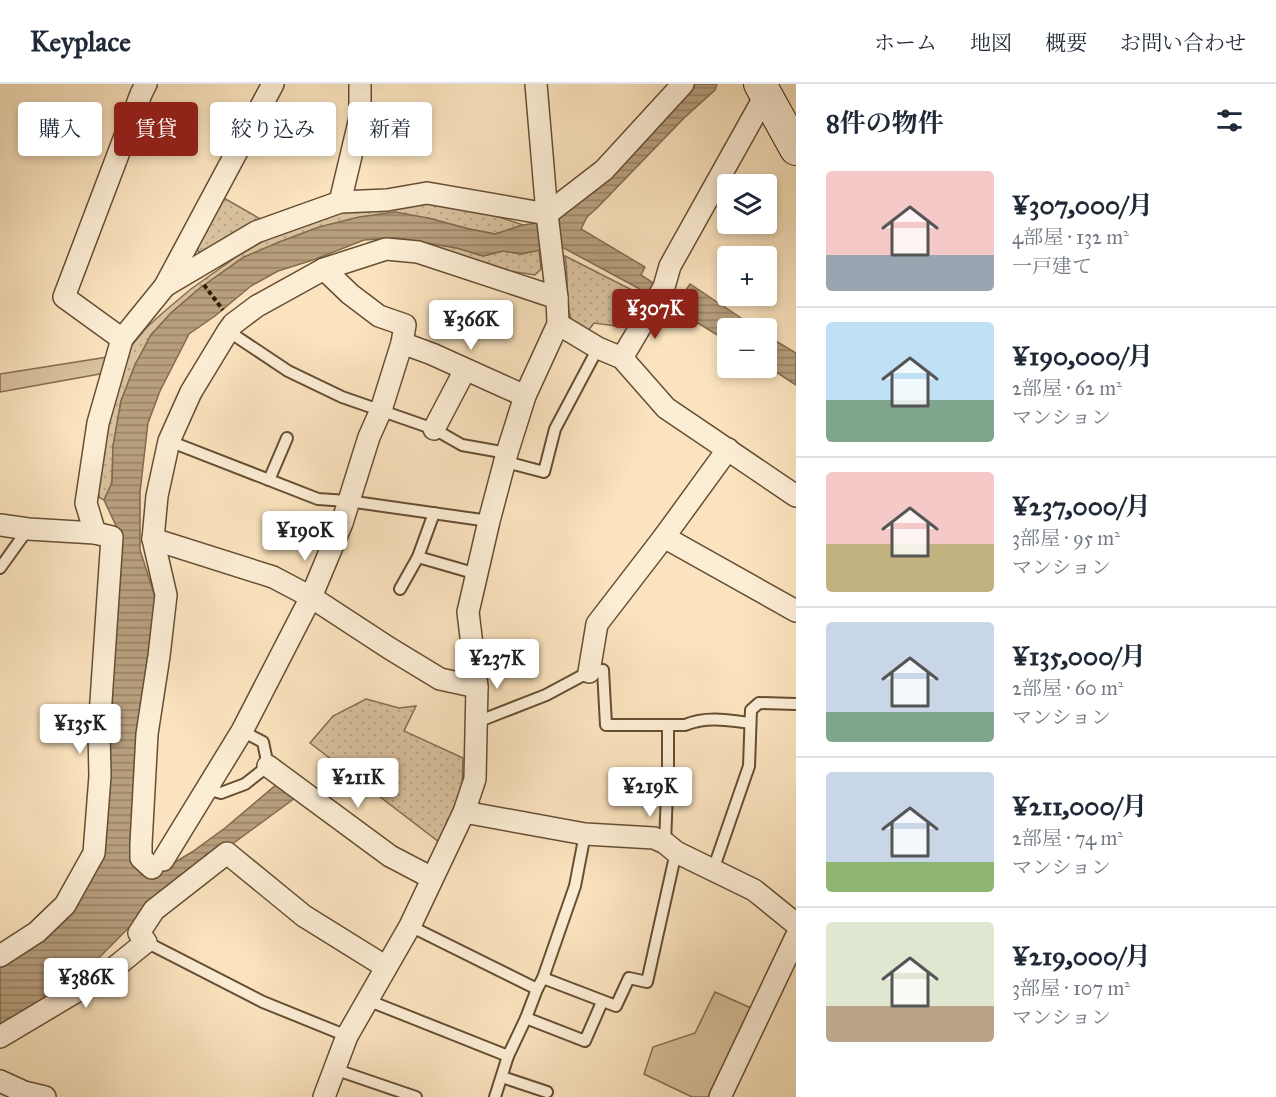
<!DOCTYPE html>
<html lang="ja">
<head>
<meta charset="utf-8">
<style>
  body { margin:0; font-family:"IM FELL Great Primer","Noto Serif JP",serif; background:#f6f6f7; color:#1f2937; height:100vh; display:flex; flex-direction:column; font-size:22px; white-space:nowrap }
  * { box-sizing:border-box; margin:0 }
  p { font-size:20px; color:#747a83 }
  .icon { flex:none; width:33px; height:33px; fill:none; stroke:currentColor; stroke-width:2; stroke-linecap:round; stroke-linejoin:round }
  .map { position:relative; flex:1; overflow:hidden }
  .sheet { display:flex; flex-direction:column; background:#fff; width:480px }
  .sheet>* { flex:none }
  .banner { position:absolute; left:18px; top:18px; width:570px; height:54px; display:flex; gap:12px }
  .tools { position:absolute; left:717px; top:90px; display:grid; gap:12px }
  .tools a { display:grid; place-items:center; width:60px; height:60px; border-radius:6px; background:#fff; box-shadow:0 3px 9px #0003; font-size:30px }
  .price { position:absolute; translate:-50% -51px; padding:0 14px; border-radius:6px; background:#fff; color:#222; font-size:20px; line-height:39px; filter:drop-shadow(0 2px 3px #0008) }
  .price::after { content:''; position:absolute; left:50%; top:36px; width:18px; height:14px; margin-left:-9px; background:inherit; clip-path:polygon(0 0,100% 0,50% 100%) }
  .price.on { background:#8f2418; color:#fff }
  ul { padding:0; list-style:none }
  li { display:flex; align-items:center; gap:18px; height:150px; padding:0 30px }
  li+li { border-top:2px solid #e0e1e3 }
  li span { display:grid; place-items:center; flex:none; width:168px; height:120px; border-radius:6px; color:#555 }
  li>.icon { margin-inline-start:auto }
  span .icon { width:72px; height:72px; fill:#fffc; stroke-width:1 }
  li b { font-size:26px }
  h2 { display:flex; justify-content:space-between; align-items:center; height:72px; padding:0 30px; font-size:26px }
  .pill { padding:0 21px; border-radius:6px; background:#fff; box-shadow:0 3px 9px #0003; font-size:21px; line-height:54px }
  .pill.on { background:#8f2418; color:#fff }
  header { display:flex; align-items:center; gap:36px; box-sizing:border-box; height:84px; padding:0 30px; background:#fff; border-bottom:2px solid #e0e1e3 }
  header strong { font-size:28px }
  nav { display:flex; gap:33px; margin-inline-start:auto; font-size:21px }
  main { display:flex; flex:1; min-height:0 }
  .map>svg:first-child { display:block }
  .green { fill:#d8c19e; stroke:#866e50; stroke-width:1.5 }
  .park { fill:url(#park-dots); stroke:#866e50; stroke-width:1.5 }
  .water { fill:url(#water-rules); stroke:#836b4d; stroke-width:1.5 }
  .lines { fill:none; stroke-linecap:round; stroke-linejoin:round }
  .lane-casing { stroke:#664e32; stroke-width:14 }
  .street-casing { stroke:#664e32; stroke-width:24 }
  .secondary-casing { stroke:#341c03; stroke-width:34 }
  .path { stroke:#341c03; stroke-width:4; stroke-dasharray:4.5 3; stroke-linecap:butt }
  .lane { stroke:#fcedd5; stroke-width:10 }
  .street { stroke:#fcedd5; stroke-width:21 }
  .secondary { stroke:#fcedd5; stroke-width:32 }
</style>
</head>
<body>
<header>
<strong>Keyplace</strong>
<nav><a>ホーム</a><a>地図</a><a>概要</a><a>お問い合わせ</a></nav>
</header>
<main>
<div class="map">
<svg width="796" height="1013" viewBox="0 0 796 1013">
  <defs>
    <pattern id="park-dots" width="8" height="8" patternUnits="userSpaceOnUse" patternTransform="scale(1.5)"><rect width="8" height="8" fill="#d8c19e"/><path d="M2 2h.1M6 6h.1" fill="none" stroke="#baa586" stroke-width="1.8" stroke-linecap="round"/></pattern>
    <pattern id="water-rules" width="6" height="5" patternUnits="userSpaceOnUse" patternTransform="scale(1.5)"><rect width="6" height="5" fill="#b79f7e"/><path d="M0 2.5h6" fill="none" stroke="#968165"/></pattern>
  </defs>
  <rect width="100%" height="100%" fill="#fae3be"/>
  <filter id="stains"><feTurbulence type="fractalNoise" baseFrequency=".00333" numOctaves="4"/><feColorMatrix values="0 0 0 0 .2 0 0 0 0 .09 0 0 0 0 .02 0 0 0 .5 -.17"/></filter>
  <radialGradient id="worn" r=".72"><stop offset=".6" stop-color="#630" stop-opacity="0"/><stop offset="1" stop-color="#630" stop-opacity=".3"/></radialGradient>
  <g class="green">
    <polygon points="108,273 105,289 0,308 0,290"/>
    <polygon points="715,908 751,924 710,1013 692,1013 644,990 653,963 695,949"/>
  </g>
  <g class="park">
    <polygon points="222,113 264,137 204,171 198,167 196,160"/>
    <polygon points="419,118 496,132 523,141 495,150 469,145 428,134 244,173 200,204 171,229 151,251 135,281 121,317 113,362 112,399 104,416 100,414 96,406 117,295 132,261 148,242 166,226 191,205 239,171 265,156 348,123"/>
    <polygon points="423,158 457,164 483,172 503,167 521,170 539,166 541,185 535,191 485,183"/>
    <path d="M565,172L648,214L631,244L594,239L585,251C581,248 577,245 574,241C564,225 569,192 565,172Z"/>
    <polygon points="366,615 399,624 416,622 404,647 463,674 462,707 439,758 310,659 333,632"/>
  </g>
  <g class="water">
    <polygon points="690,0 717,0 715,6 684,34 597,124 587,133 581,145 645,183 641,191 679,216 690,200 756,244 728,244 727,257 662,217 560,162 521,170 503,167 483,172 457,164 396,154 364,156 316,175 278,187 251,202 215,232 189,250 160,307 148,339 140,408 140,466 158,522 132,767 167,783 192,768 225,744 277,700 295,714 156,816 89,884 23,928 0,940 0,878 86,801 118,446 104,416 112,399 113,362 121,317 135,281 151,251 171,229 200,204 244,173 279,158 319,143 359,133 395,128 428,134 469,145 495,150 523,141 558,136 567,122"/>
    <polygon points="766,251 796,269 796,301 767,282"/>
  </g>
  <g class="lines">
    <g class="lane-casing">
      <g id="lane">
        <polyline points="228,247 288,287 342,313 434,345 462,361 507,369"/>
        <polyline points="169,357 318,415 348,417 489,437"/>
        <polyline points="506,378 544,388 555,345 598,264"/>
        <polyline points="269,396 287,354"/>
        <polyline points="418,473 477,490"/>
        <polyline points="0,484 28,445"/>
        <polyline points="400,505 418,473 434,429"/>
        <path d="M477,638L546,611L589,588L603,586L606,641H685C706,632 728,636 750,639"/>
        <polyline points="206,705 221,709 245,700 268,682 263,658 242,647"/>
        <polyline points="665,759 668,683 668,641"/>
        <polyline points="713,786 749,682 751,626 759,619 796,620"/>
        <polyline points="410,842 537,905"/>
        <polyline points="146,858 263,918 347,952"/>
        <polyline points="543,894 616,922 629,894 647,898 676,768"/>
        <polyline points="367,916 508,972"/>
        <polyline points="526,934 585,957 602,918"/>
        <polyline points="334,985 416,1013"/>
        <polyline points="502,993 547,1008"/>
        <polyline points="495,1013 508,972 526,934 537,905 543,894 575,802 585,750"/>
      </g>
    </g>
    <g class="street-casing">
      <g id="street">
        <polyline points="340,118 360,34 360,0"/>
        <polyline points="165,202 273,0"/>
        <polyline points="558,240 598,264 622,274 666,324 796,412"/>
        <polyline points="122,255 64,213 141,10 146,0"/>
        <polyline points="402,259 432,270 525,312"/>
        <polyline points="622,274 664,203 670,182 766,10"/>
        <polyline points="434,345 465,286"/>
        <polyline points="0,441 28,445 95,449 112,453 99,647 100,692 94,769 65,821 37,848 0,872"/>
        <polyline points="95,449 86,419 98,339 122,255 165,202 256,148 340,118 387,116 427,109 547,130 604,86 683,0"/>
        <polyline points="664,453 796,527"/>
        <polyline points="153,455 273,493 311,513 389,564 440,595 477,603"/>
        <polyline points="589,588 597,540 664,453 728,365"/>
        <polyline points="268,682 390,772 432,794"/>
        <polyline points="464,728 585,750 654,754 665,759 676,768 754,806 796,840"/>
        <polyline points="163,776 242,647 311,513 342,439 369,353 381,326 402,259 405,241 379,232 350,210 324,185"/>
        <polyline points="152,784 141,774 141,760 147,650 159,572 166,511 153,455 157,412 169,357 191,308 228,247 233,240 257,222 324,185 386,165 418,168 557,214"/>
        <polyline points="0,953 109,888 146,858 139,849 154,826 227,769 304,832 386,883"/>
        <polyline points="0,997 24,1008 45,1013"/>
        <polyline points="324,1013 347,952 410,842 464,728 475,695 477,603 468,528 489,437 507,369 525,312 558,240 557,214 547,130 536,0"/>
        <polyline points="720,1013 796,853"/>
      </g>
    </g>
    <g class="secondary-casing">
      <polyline id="secondary" points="760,0 796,65"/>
    </g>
    <polyline class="path" points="204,201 223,226"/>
    <use href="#lane" class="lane"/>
    <use href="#street" class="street"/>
    <use href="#secondary" class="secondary"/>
  </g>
  <rect width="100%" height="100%" filter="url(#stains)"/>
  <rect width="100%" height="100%" fill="url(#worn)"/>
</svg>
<div class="tools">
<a><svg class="icon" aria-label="layers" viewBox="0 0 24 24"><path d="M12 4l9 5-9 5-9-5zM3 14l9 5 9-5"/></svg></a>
<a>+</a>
<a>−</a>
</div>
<b class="price on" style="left:655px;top:256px">¥307K</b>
<b class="price" style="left:471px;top:267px">¥366K</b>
<b class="price" style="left:305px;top:478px">¥190K</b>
<b class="price" style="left:497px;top:606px">¥237K</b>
<b class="price" style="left:80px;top:671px">¥135K</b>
<b class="price" style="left:358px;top:725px">¥211K</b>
<b class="price" style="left:650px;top:734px">¥219K</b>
<b class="price" style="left:86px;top:925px">¥386K</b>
<div class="banner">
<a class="pill">購入</a>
<a class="pill on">賃貸</a>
<a class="pill">絞り込み</a>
<a class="pill">新着</a>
</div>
</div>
<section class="sheet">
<h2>8件の物件<svg class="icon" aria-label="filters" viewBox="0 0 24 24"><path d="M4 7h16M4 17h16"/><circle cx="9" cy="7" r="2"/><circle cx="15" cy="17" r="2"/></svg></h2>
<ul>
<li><span style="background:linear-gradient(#f6c9c9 70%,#9aa5b1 0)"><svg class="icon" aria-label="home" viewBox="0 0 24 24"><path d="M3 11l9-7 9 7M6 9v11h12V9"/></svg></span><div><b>¥307,000/月</b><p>4部屋 · 132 m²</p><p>一戸建て</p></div></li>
<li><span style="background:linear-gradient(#bfe0f5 65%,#7fa58c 0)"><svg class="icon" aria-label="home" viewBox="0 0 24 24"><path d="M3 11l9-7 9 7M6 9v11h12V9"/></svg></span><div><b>¥190,000/月</b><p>2部屋 · 62 m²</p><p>マンション</p></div></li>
<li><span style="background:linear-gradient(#f6c9c9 60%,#c2b280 0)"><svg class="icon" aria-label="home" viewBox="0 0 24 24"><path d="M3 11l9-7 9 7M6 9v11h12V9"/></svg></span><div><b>¥237,000/月</b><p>3部屋 · 95 m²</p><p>マンション</p></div></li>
<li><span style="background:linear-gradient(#c9d6e8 75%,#7fa58c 0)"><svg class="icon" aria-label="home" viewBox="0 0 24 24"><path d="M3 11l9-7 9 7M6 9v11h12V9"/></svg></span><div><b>¥135,000/月</b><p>2部屋 · 60 m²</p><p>マンション</p></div></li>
<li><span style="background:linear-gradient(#c9d6e8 75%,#8fb573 0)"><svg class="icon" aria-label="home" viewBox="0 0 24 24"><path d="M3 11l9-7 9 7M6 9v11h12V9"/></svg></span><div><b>¥211,000/月</b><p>2部屋 · 74 m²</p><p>マンション</p></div></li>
<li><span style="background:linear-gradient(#dfe7d0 70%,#b9a48a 0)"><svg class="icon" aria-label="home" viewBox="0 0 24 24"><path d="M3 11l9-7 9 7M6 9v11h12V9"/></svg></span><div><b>¥219,000/月</b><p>3部屋 · 107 m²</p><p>マンション</p></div></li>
</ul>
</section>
</main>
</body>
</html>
